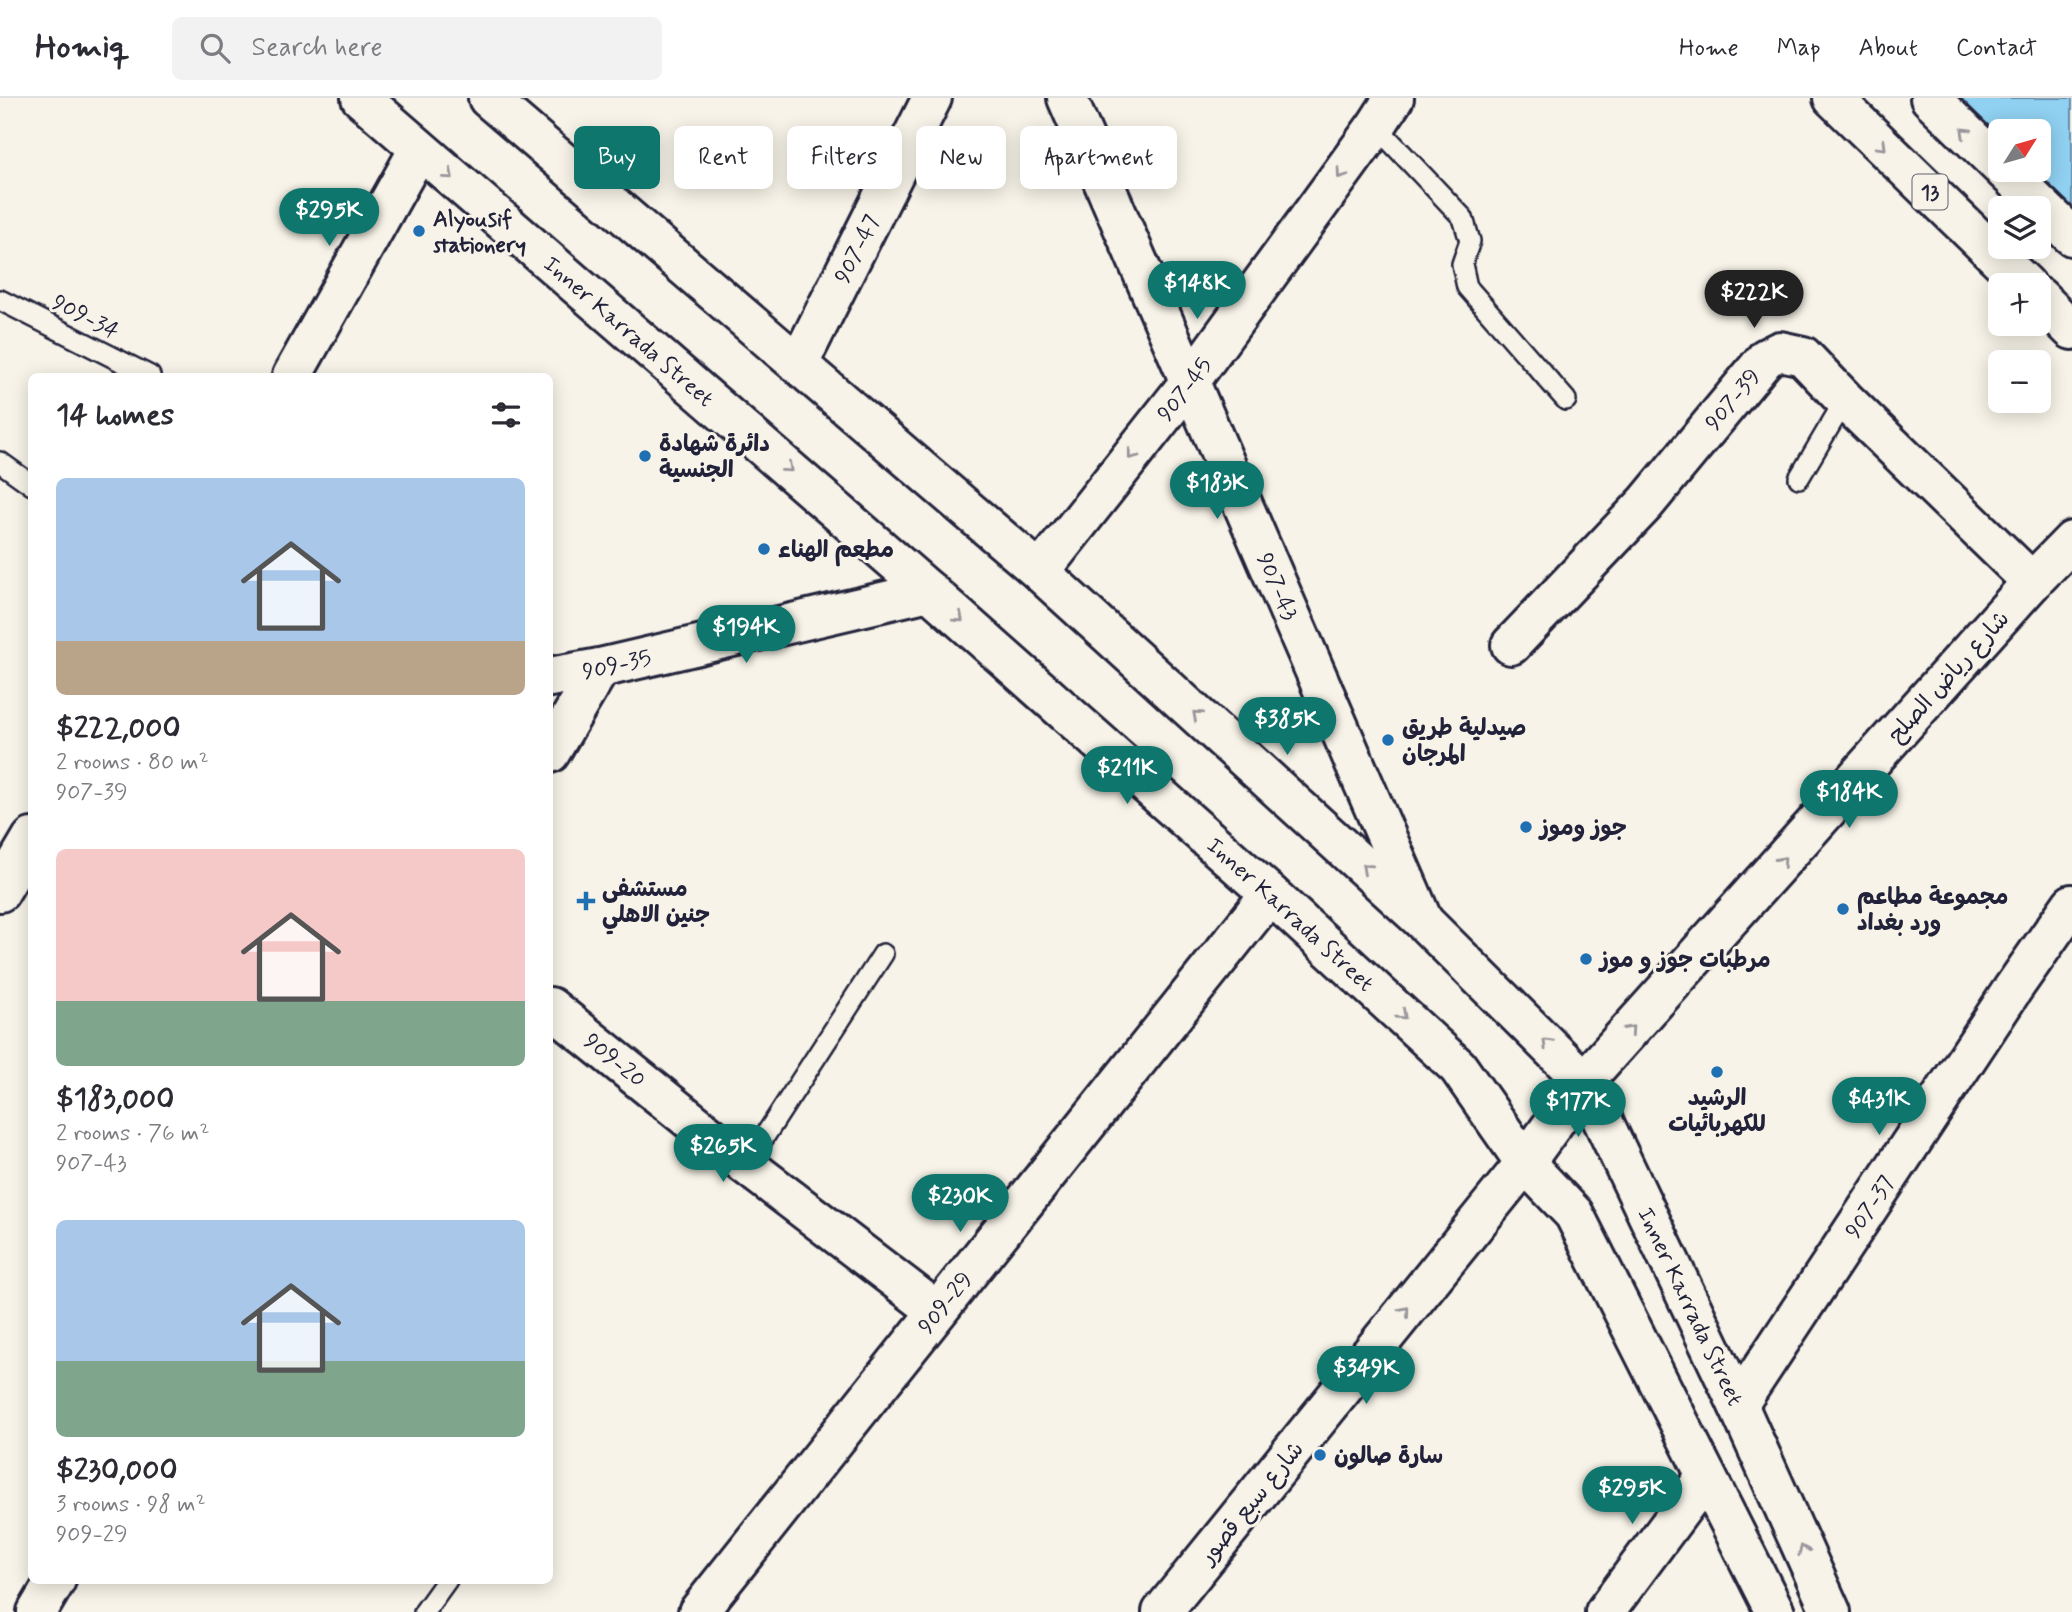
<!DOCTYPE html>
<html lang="en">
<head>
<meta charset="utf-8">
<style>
  body { margin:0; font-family:Mynerve,"Playpen Sans Arabic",sans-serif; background:#f2f2f3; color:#2b2b33; height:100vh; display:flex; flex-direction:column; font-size:26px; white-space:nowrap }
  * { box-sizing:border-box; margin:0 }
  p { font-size:23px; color:#7c7c81 }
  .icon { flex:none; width:38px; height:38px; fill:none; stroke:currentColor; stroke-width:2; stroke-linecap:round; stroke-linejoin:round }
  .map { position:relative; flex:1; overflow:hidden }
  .details { position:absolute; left:28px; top:275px; width:525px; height:1211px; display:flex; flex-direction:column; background:#fff; border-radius:10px; box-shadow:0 4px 18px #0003 }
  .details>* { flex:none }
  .hud { position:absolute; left:574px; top:28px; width:665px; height:63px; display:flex; gap:14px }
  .needle { width:46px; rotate:53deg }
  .tools { position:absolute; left:1988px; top:21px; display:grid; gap:14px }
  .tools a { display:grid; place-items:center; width:63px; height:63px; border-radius:10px; background:#fff; box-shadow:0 4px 18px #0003; font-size:35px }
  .price { position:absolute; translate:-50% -60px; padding:0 16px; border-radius:24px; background:#0f766e; color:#fff; font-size:23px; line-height:46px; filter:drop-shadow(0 2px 4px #0008) }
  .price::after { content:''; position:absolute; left:50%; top:42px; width:21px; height:16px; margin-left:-10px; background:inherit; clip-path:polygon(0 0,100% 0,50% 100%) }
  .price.on { background:#222; color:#fff }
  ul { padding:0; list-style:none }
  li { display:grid; align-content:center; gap:14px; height:371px; padding:0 28px }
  li span { display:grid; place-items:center; height:217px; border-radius:10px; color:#555 }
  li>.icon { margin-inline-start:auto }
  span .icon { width:126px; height:126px; fill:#fffc; stroke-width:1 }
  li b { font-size:30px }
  h2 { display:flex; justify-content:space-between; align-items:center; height:84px; padding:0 28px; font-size:30px }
  .chip { padding:0 24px; border-radius:10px; background:#fff; box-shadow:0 4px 18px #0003; font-size:24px; line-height:63px }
  .chip.on { background:#0f766e; color:#fff }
  header { display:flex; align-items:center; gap:42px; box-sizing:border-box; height:98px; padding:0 35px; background:#fff; border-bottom:2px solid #e1e1e2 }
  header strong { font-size:33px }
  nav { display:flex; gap:38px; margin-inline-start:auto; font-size:24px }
  .search { width:490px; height:63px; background:#f2f2f3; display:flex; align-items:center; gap:18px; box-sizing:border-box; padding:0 24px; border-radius:10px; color:#7c7c81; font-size:26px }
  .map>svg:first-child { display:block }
  .water { fill:#90d0f1; stroke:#648aa8; stroke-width:2 }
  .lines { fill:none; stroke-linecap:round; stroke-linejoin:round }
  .lane-casing { stroke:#22223b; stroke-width:24 }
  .street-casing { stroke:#22223b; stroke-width:44 }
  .secondary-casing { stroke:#22223b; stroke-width:44 }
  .primary-casing { stroke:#22223b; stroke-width:44 }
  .lane { stroke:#f7f3e8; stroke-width:19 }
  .street { stroke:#f7f3e8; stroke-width:38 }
  .secondary { stroke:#f7f3e8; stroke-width:38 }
  .primary { stroke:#f7f3e8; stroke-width:38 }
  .oneway { stroke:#97959a }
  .poi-dot { fill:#1f6fb2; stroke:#f7f3e8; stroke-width:2.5 }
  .labels { text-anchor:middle; stroke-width:6; stroke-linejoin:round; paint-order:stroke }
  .shield { fill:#f7f3e8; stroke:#62616f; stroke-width:2 }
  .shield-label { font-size:21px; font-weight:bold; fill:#22223b }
  .poi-label { font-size:23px; font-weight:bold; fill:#22223b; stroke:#f7f3e8; text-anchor:start }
  .street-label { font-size:23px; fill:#22223b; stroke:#f7f3e8 }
</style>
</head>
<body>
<header>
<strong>Homiq</strong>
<div class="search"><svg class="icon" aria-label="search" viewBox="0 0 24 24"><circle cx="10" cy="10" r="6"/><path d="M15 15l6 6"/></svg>Search here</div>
<nav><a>Home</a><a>Map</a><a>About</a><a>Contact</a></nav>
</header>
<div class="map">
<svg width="2072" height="1514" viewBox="0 0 2072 1514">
  <rect width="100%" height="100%" fill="#f7f3e8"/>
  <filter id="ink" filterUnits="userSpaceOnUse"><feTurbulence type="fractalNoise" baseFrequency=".0143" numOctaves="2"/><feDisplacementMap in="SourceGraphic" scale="14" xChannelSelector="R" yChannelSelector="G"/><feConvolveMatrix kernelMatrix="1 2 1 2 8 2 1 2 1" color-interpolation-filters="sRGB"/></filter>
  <g filter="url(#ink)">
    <polygon class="water" points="1958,0 2072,0 2072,115 2028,72 2039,72 2039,33 2000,33 2000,43"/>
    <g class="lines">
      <g class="lane-casing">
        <g id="lane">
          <polyline points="1376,28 1463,120 1470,143 1462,166 1467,189 1566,302"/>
          <polyline points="0,202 150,278"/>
          <polyline points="0,364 32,387"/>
          <polyline points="1799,380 1845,302"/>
          <polyline points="746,1067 883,856"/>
          <polyline points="424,1514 447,1482"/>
        </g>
      </g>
      <g class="street-casing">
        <g id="street">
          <path id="s1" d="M1067,0L1423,823"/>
          <path id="s2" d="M799,265L932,0"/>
          <polyline points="292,278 419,51"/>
          <path id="s3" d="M1040,474L1189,285L1376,28L1394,0"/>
          <path id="s4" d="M1511,547L1646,405L1766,260L1780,253L1803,258L1845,302L2032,484"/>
          <path id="s5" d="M550,579L600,570L929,493"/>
          <polyline points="550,655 600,570"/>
          <polyline points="0,794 32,740"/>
          <path id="s6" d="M550,909L746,1067L937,1213"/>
          <path id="s7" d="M1738,1307L2012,892L2072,806"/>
          <polyline points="37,1514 56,1482"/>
          <path id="s8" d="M698,1514L1270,796"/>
          <polyline points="1605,1514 1706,1378"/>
        </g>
      </g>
      <g class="secondary-casing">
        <g id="secondary">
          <path id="s9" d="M361,0L929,493L1270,796L1458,969L1525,1065L1574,1116L1775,1514"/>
          <path id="s10" d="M488,0L1040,474L1423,823L1584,983L1738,1307L1831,1514"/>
          <polyline points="1162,1514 1525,1065 1584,983 2032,484 2072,443"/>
        </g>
      </g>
      <g class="primary-casing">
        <g id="primary">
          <polyline points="1833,0 2026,187"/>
          <polyline points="1930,0 2000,68"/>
          <polyline points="2004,72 2072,138"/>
          <polyline points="2039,199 2072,232"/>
        </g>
      </g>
      <use href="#lane" class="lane"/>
      <use href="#street" class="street"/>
      <use href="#secondary" class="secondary"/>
      <use href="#primary" class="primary"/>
    </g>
    <defs><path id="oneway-chevron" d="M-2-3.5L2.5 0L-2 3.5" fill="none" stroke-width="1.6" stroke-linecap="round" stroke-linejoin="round" transform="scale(1.75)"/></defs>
    <g class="oneway">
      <use href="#oneway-chevron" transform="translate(1965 34) rotate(-136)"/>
      <use href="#oneway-chevron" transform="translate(1882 48) rotate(44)"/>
      <use href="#oneway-chevron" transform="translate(1341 76) rotate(126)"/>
      <use href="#oneway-chevron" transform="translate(449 77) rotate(41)"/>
      <use href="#oneway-chevron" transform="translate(1132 357) rotate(128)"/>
      <use href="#oneway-chevron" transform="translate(788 370) rotate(41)"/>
      <use href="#oneway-chevron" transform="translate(959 520) rotate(42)"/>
      <use href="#oneway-chevron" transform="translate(1197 617) rotate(-138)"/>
      <use href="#oneway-chevron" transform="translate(1782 763) rotate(-48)"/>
      <use href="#oneway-chevron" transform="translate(1366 770) rotate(-138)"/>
      <use href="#oneway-chevron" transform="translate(1402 917) rotate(42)"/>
      <use href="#oneway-chevron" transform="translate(1630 932) rotate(-48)"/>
      <use href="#oneway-chevron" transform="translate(1547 945) rotate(-135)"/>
      <use href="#oneway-chevron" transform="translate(1405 1213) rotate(-51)"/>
      <use href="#oneway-chevron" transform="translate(1803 1452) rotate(-114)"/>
    </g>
  </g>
  <g class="poi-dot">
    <circle cx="419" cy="133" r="7"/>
    <circle cx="645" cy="358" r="7"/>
    <circle cx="764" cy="451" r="7"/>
    <circle cx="1388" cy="642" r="7"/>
    <circle cx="1526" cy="729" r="7"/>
    <path d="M582.5 792.5h7v7h7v7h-7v7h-7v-7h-7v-7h7z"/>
    <circle cx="1843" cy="811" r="7"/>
    <circle cx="1586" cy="861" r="7"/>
    <circle cx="1717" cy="974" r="7"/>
    <circle cx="1320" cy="1357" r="7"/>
  </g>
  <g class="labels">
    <rect class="shield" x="1912.5" y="76.5" width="35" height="35" rx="5"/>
    <g class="shield-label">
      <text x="1930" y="101">13</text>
    </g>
    <g class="poi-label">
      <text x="433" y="128">Alyousif<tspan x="433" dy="26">stationery</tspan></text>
      <text x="659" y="353">دائرة شهادة<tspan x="659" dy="26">الجنسية</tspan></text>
      <text x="778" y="459">مطعم الهناء</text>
      <text x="1402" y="637">صيدلية طريق<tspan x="1402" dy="26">المرجان</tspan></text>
      <text x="1540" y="737">جوز وموز</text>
      <text x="602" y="798">مستشفى<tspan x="602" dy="26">جنين الاهلي</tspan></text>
      <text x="1857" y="806">مجموعة مطاعم<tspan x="1857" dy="26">ورد بغداد</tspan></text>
      <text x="1600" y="869">مرطبات جوز و موز</text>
      <text x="1717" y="1007" text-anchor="middle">الرشيد<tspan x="1717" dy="26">للكهربائيات</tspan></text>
      <text x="1334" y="1365">سارة صالون</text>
    </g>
    <g class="street-label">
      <text dy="8" stroke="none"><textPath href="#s2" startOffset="128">907-47</textPath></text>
      <text transform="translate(86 218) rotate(27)" y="8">909-34</text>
      <text dy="8" stroke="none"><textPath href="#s9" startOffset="355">Inner Karrada Street</textPath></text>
      <text dy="8" stroke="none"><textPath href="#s3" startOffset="233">907-45</textPath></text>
      <text dy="8" stroke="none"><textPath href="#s4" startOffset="331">907-39</textPath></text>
      <text dy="8" stroke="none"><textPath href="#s1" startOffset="532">907-43</textPath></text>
      <text dy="8" stroke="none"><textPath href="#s5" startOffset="68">909-35</textPath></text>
      <text transform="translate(1948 578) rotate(-48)" y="8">شارع رياض الصلح</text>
      <text dy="8" stroke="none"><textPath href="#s9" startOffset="1237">Inner Karrada Street</textPath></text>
      <text dy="8" stroke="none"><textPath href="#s6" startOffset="84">909-20</textPath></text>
      <text dy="8" stroke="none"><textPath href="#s7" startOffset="238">907-37</textPath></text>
      <text dy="8" stroke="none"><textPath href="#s8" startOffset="396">909-29</textPath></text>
      <text dy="8" stroke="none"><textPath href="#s10" startOffset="1722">Inner Karrada Street</textPath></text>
      <text transform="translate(1251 1404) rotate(-51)" y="8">شارع سبع قصور</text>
    </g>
  </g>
</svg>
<div class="tools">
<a><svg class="needle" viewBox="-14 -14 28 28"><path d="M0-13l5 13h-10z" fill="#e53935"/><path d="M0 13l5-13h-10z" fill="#7c7c81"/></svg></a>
<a><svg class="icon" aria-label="layers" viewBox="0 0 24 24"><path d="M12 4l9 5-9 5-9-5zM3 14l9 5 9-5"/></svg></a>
<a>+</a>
<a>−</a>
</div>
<b class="price" style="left:329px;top:150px">$295K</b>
<b class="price" style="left:1197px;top:223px">$148K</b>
<b class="price on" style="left:1754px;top:232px">$222K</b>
<b class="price" style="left:1217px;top:423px">$183K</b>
<b class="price" style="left:746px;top:567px">$194K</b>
<b class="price" style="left:1287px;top:659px">$385K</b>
<b class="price" style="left:1127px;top:708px">$211K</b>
<b class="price" style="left:1849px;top:732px">$184K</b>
<b class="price" style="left:1879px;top:1039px">$431K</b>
<b class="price" style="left:1578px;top:1041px">$177K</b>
<b class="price" style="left:723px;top:1086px">$265K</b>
<b class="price" style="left:960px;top:1136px">$230K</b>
<b class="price" style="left:1366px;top:1308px">$349K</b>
<b class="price" style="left:1632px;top:1428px">$295K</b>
<div class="hud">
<a class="chip on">Buy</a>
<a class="chip">Rent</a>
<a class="chip">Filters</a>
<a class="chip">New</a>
<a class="chip">Apartment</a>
</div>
<section class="details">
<h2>14 homes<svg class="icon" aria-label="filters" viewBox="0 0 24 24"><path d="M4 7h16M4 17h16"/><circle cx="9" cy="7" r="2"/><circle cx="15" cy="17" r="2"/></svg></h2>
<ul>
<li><span style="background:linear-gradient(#a9c7e8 75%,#b9a48a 0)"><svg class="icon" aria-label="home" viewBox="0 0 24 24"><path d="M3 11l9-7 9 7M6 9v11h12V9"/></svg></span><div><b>$222,000</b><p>2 rooms · 80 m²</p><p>907-39</p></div></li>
<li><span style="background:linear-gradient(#f6c9c9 70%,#7fa58c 0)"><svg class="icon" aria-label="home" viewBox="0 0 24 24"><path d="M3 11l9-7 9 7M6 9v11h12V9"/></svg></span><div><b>$183,000</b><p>2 rooms · 76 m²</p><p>907-43</p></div></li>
<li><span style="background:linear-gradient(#a9c7e8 65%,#7fa58c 0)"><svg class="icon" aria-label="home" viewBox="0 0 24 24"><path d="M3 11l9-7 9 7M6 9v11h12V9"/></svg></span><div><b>$230,000</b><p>3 rooms · 98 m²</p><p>909-29</p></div></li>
</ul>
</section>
</div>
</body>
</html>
